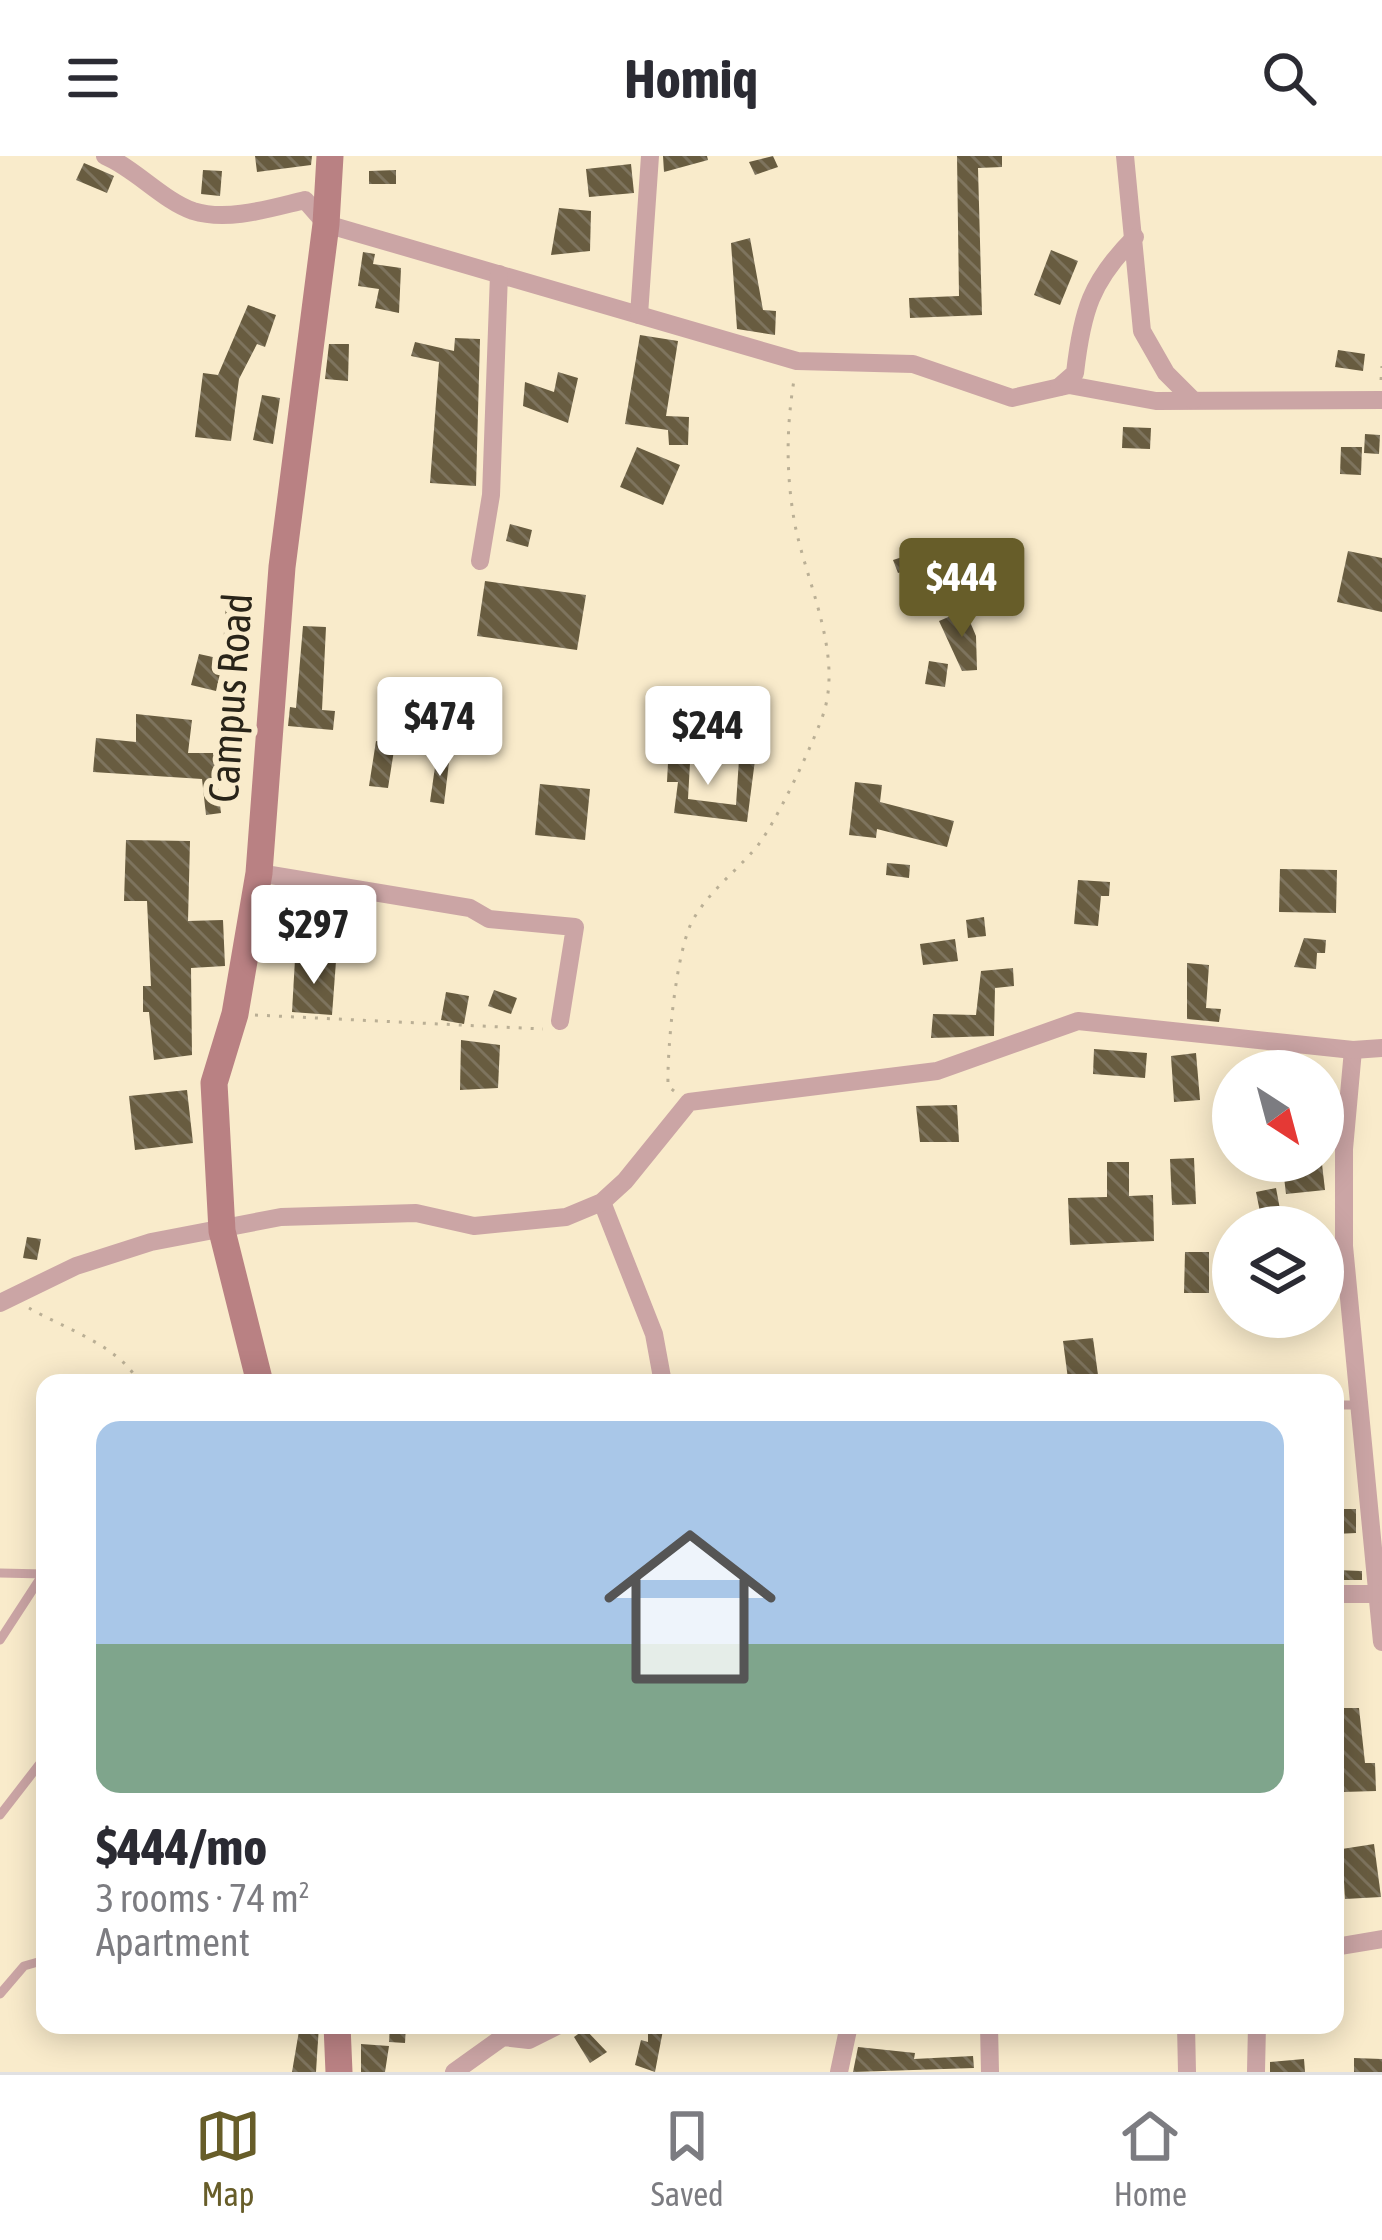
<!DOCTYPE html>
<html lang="en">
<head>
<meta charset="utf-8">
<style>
  body { margin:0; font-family:"Asap Condensed",sans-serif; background:#f2f2f3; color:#2b2b33; height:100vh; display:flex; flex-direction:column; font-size:45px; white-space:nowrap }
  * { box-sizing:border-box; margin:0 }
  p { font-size:39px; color:#7c7c81 }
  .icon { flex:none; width:66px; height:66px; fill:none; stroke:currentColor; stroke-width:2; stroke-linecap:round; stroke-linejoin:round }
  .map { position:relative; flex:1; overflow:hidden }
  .panel { position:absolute; left:36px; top:1218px; width:1308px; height:660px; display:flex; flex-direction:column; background:#fff; border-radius:24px; box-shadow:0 6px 30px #0003 }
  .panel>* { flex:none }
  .needle { width:78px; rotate:144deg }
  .tools { position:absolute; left:1212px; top:894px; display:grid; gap:24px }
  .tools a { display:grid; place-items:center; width:132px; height:132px; border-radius:50%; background:#fff; box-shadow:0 6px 30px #0003; font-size:60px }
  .price { position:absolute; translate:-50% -102px; padding:0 27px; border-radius:12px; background:#fff; color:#222; font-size:39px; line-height:78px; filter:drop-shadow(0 3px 6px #0008) }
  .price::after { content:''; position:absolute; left:50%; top:72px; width:36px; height:27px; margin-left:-18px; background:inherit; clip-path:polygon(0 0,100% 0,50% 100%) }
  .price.current { background:#675d29; color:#fff }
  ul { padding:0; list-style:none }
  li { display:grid; align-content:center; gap:24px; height:636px; padding:0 60px }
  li+li { border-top:3px solid #e1e1e2 }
  li span { display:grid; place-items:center; height:372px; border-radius:24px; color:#555 }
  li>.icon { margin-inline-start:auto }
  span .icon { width:216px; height:216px; fill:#fffc; stroke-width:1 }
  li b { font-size:51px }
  header { display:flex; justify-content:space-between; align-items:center; height:156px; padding:0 60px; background:#fff; font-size:54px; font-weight:700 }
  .tab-bar { display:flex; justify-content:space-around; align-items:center; height:168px; border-top:3px solid #e1e1e2; background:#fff; font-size:33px; color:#7c7c81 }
  .tab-bar a { display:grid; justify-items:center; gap:6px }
  .tab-bar .current { color:#675d29 }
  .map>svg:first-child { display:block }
  .building { fill:url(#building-back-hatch) }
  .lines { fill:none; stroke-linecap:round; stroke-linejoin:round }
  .path { stroke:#baaf95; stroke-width:3; stroke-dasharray:3 9; stroke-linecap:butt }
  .lane { stroke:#cba5a5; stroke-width:9 }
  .street { stroke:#cba5a5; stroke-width:18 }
  .secondary { stroke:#b98183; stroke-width:27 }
  .labels { text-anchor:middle; stroke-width:12; stroke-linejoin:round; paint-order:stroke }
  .street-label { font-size:42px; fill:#292419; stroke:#f9ebcb }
</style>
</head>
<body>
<header><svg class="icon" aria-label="menu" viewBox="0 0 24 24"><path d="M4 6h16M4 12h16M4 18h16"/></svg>Homiq<svg class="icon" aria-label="search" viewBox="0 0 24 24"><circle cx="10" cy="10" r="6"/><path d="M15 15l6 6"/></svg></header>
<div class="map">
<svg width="1382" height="1916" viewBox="0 0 1382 1916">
  <defs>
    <pattern id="building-back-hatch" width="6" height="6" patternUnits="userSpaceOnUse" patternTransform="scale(3)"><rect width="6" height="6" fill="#685c40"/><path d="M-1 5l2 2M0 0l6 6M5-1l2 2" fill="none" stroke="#7e745e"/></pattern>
  </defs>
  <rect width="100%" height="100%" fill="#f9ebcb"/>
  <g class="building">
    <polygon points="255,0 312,0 311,9 257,16"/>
    <polygon points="663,0 707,0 708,4 664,16"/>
    <polygon points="773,0 778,11 755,19 749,6"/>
    <polygon points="957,0 1002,0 1002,11 978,12 982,159 910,162 909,142 959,140"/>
    <polygon points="84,7 114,20 107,37 76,24"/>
    <polygon points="631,8 634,37 589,41 586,13"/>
    <polygon points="203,14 222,15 220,40 201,38"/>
    <polygon points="396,14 396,28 369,28 369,15"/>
    <polygon points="559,52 591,55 590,95 551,99"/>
    <polygon points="750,82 763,154 776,155 775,179 737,173 731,87"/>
    <polygon points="1051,94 1078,105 1060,149 1034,139"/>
    <polygon points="363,96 375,98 373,108 401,112 399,157 375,152 379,133 358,130"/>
    <polygon points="248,149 276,159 265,191 257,188 239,223 231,285 195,281 203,217 218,219"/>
    <polygon points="640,179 678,185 666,260 689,261 688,289 669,289 668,274 625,268"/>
    <polygon points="455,182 480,183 476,330 430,327 439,206 411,200 415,186 454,195"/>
    <polygon points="329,188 349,188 348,225 325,223"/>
    <polygon points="1338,194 1365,198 1363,215 1335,211"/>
    <polygon points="558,216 578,222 568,267 523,250 525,226 554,236"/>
    <polygon points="262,239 280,242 273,288 253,284"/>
    <polygon points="1123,271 1151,272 1150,293 1122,292"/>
    <polygon points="1365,278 1380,279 1379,298 1364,297"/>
    <polygon points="637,291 680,309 663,349 620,331"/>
    <polygon points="1341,291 1362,291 1361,319 1340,318"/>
    <polygon points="510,368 532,374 528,391 506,385"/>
    <polygon points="921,395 925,408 898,417 893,404"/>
    <polygon points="1348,395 1382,402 1382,456 1337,446"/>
    <polygon points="485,425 586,439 577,494 477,480"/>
    <polygon points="227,435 250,435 243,506 223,504 216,535 191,529 199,498 222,503"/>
    <polygon points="965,454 976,480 977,514 962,515 939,465"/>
    <polygon points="303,470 326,471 322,554 335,555 333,574 288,570 290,551 296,552"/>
    <polygon points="929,505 948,508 945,531 925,528"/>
    <polygon points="136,558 192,564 188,597 237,597 237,623 217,623 221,657 206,659 202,623 93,616 96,582 136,586"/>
    <polygon points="376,585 395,588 388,632 369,630"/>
    <polygon points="669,588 691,589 688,643 736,649 739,603 755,604 747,666 674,657 678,626 667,626"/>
    <polygon points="437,597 450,598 444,648 430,646"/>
    <polygon points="855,626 882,629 880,646 954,665 947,691 877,673 876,682 849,679"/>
    <polygon points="540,628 590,633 585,684 535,679"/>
    <polygon points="126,684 190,685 188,765 223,764 225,810 191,812 192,899 154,904 149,856 143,856 143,830 151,830 147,745 124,745"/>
    <polygon points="887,707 910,709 909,722 886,719"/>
    <polygon points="1280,713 1337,714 1336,757 1279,756"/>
    <polygon points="1078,724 1110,726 1109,740 1101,740 1098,770 1074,768"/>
    <polygon points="984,761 986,780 968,782 966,764"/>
    <polygon points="1304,782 1326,784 1325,797 1317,797 1316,813 1294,811"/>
    <polygon points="955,783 958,805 923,809 920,788"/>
    <polygon points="295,803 336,805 332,859 292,856"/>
    <polygon points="1187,807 1209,809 1206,852 1221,853 1219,866 1187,863"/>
    <polygon points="1013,812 1014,830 995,832 994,880 931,882 933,858 976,859 981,815"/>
    <polygon points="494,834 517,842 511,858 488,850"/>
    <polygon points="446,836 469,840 464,868 441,864"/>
    <polygon points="461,884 500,889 498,932 460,934"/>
    <polygon points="1094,893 1147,897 1145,922 1093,918"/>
    <polygon points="1196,897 1200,944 1174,946 1171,900"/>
    <polygon points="187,934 193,987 135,994 129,940"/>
    <polygon points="957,949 959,986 920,986 916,950"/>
    <polygon points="1194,1002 1196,1048 1172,1049 1170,1003"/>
    <polygon points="1107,1006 1129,1006 1129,1040 1153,1039 1154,1085 1070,1089 1068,1042 1107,1041"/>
    <polygon points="1322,1008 1325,1034 1286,1038 1283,1013"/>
    <polygon points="1276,1032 1283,1069 1263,1071 1256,1036"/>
    <polygon points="27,1081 41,1083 37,1104 23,1102"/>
    <polygon points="1185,1096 1209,1096 1209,1137 1184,1137"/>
    <polygon points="1093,1182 1098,1219 1068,1223 1063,1185"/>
    <polygon points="1335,1353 1356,1353 1356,1377 1335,1378"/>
    <polygon points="1335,1414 1362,1415 1362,1424 1335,1424"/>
    <polygon points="1336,1552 1359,1552 1365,1607 1375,1607 1376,1635 1343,1636 1342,1592 1335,1593"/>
    <polygon points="1374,1688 1381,1741 1345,1743 1342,1693"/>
    <polygon points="300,1869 319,1869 316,1916 292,1916"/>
    <polygon points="390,1869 406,1869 405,1887 389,1886"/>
    <polygon points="648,1869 664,1869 655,1916 635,1909 641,1884 648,1886"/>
    <polygon points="585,1873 607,1896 590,1907 574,1881"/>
    <polygon points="361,1888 389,1890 385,1916 361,1916"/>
    <polygon points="858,1891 915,1897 914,1903 973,1900 974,1912 853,1916"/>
    <polygon points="1354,1902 1382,1903 1382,1916 1354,1916"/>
    <polygon points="1304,1903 1305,1916 1270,1916 1270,1906"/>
  </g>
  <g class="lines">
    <g class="path">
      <polyline points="1381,224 1382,210"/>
      <polyline points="255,859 543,873"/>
      <path d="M674,935L668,930C667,894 676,791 694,762C710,735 734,717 754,694C773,674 815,584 824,556C842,496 807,428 795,369C786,320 786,273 794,224"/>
      <path d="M29,1152C63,1172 121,1190 139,1227"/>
    </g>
    <g class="lane">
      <polyline points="1335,1249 1359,1249"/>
      <polyline points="0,1417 45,1418"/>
      <polyline points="0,1484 43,1418"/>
      <polyline points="0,1659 45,1601"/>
      <polyline points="0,1838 24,1810 45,1804"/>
    </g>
    <g class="street">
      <path d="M105,0C136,13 162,44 193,55C228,66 271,52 305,44L326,68L797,205L913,208L1012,242L1069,229L1156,245L1382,244"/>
      <polyline points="1125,0 1142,175 1166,217 1193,244"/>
      <polyline points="639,159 650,0"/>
      <path d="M1059,231L1075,217C1082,155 1091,125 1135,81"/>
      <polyline points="480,405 491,339 499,118"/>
      <polyline points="259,717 470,752 489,763 575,771 560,865"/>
      <polyline points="1353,894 1344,993 1344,1090 1382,1486"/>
      <polyline points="602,1046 654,1178 663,1227"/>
      <polyline points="0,1147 76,1110 151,1086 281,1061 416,1057 474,1070 566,1061 602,1046 625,1025 689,946 937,915 1078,865 1353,894 1382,892"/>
      <polyline points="1335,1438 1378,1438"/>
      <polyline points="1335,1791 1382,1783"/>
      <polyline points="989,1869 990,1916"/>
      <polyline points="1186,1869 1187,1916"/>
      <polyline points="454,1916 503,1881 529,1884 559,1869"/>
      <polyline points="839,1916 849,1869"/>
      <polyline points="1256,1916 1257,1869"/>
    </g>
    <g class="secondary">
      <polyline points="260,1227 222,1075 214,927 235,858 259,717 282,411 326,68 330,0"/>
      <polyline points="337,1869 339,1916"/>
    </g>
  </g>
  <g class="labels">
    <g class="street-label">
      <text transform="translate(230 542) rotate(-86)" y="15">Campus Road</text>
    </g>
  </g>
</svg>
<div class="tools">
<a><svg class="needle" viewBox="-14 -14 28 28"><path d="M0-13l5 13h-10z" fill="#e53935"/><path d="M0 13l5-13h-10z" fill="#7c7c81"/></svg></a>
<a><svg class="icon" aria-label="layers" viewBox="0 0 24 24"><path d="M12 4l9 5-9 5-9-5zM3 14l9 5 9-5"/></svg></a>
</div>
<b class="price current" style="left:962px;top:484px">$444</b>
<b class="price" style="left:440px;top:623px">$474</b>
<b class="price" style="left:708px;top:632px">$244</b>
<b class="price" style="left:314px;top:831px">$297</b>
<section class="panel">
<ul>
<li><span style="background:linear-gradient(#a9c7e8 60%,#7fa58c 0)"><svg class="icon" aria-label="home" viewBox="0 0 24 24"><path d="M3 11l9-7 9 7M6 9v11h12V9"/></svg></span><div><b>$444/mo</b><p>3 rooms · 74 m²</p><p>Apartment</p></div></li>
</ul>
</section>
</div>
<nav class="tab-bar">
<a class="current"><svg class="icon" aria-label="map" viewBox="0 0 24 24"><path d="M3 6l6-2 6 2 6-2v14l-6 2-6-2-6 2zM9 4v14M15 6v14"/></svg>Map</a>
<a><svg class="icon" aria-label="saved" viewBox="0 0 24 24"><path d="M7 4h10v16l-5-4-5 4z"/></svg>Saved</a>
<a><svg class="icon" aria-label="home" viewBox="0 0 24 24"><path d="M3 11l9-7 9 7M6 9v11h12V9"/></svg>Home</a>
</nav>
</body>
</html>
